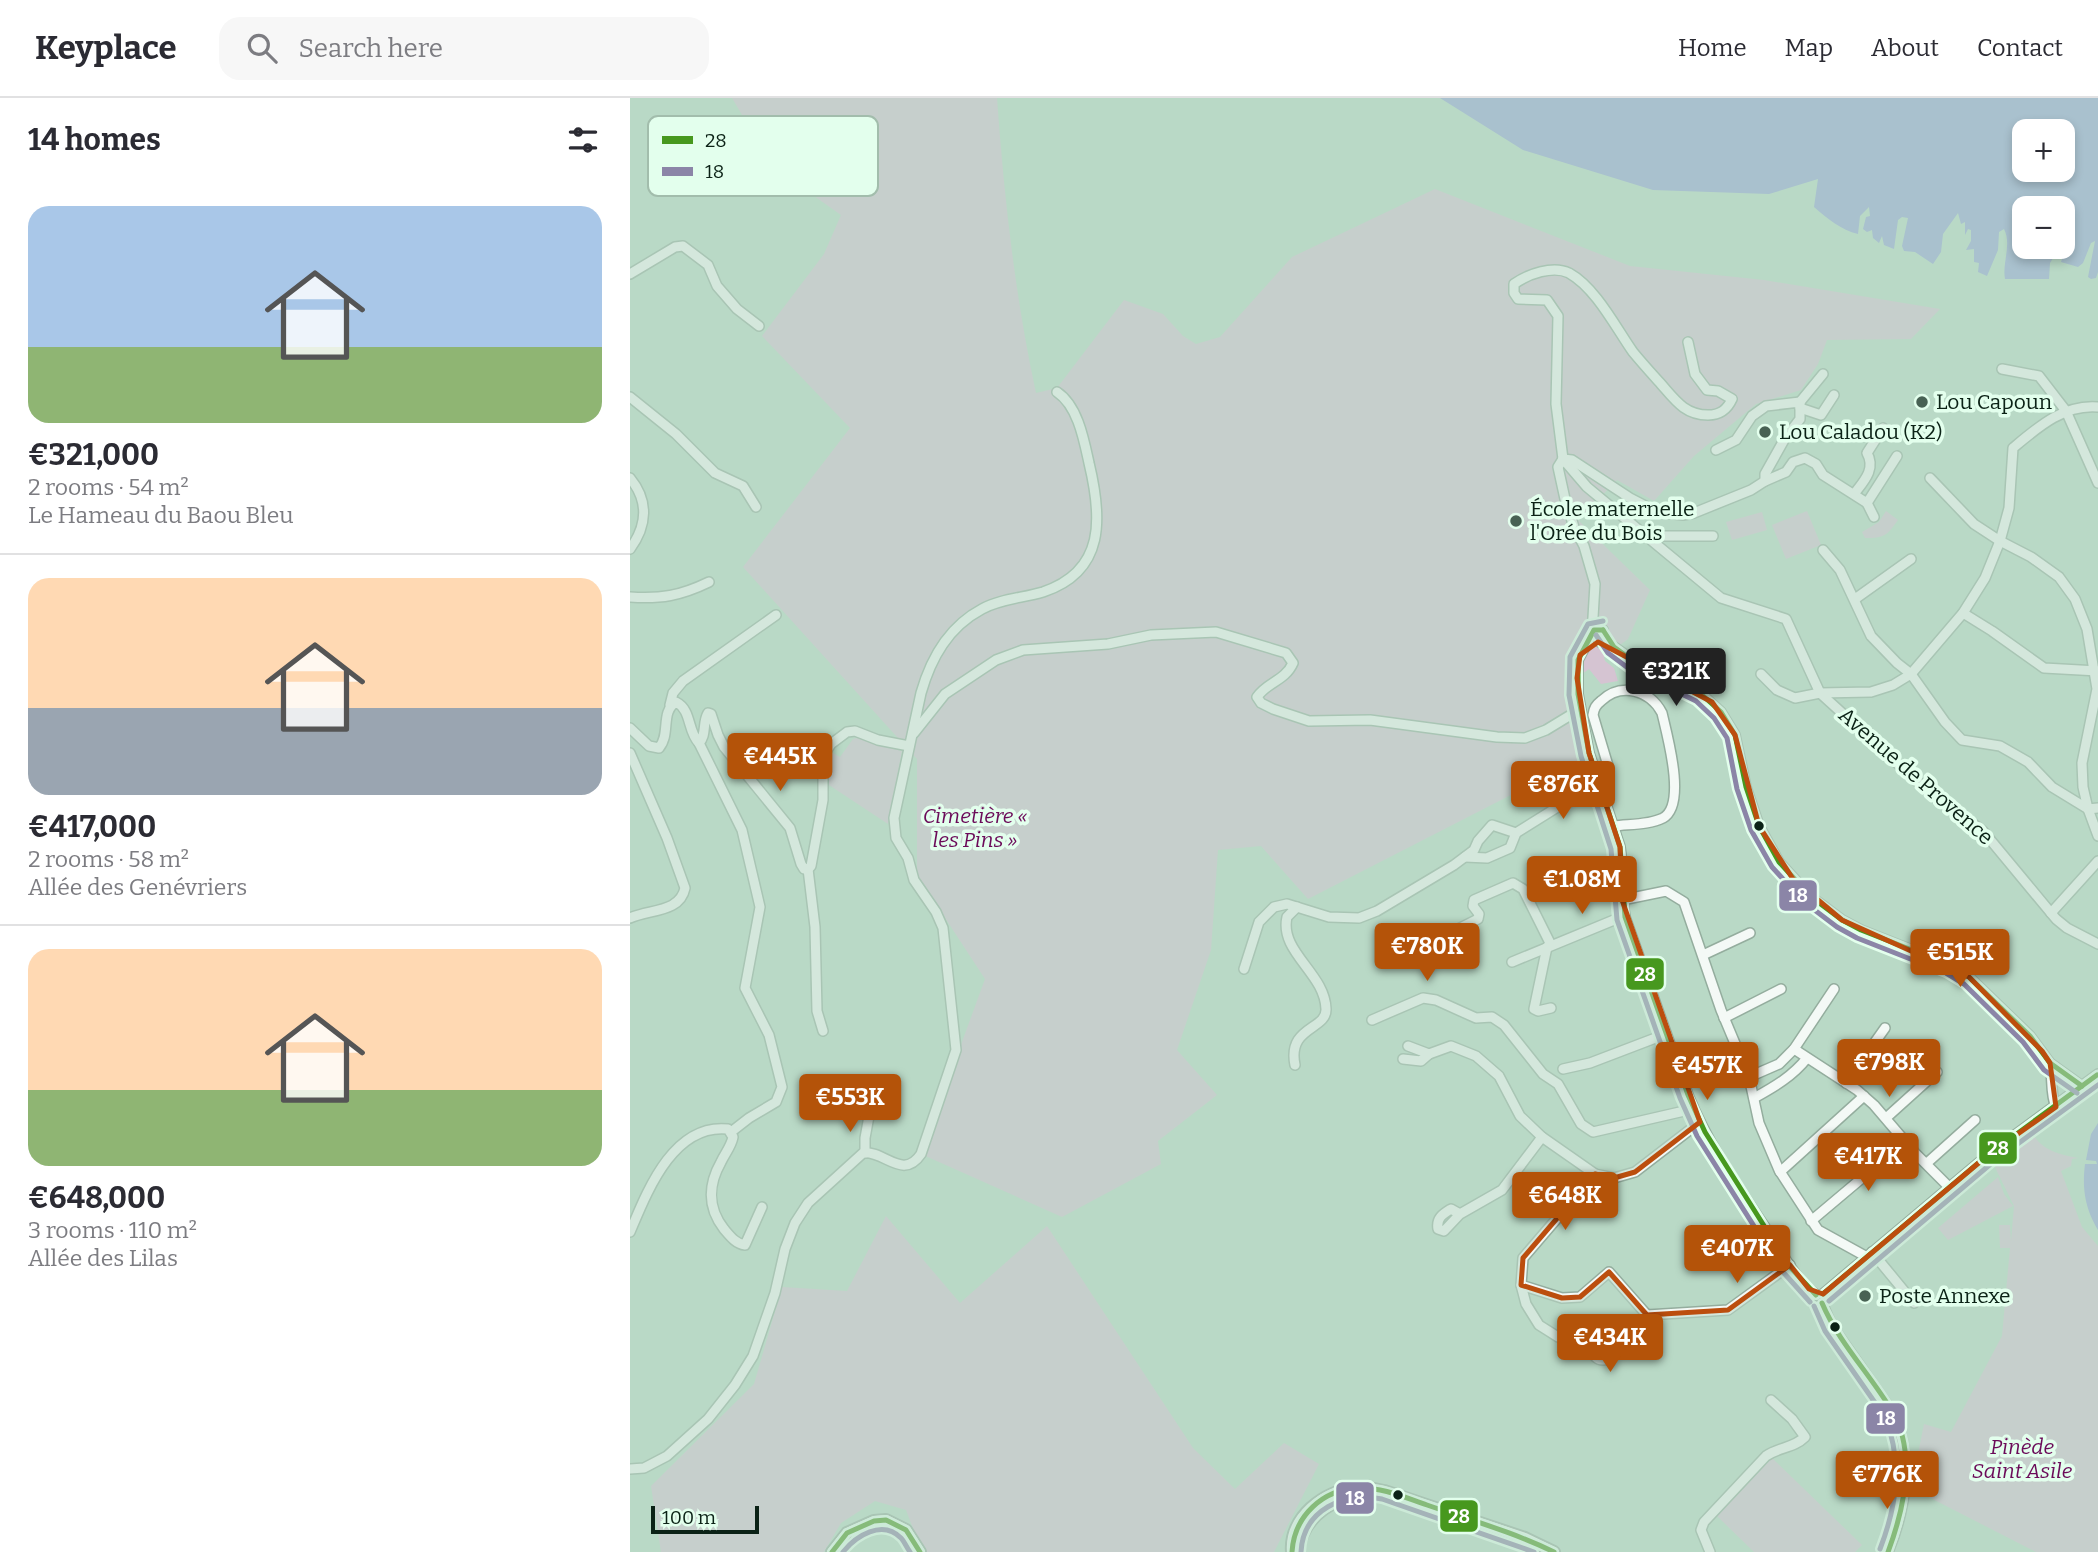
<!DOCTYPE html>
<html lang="en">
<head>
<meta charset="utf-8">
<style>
  body { margin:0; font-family:Bitter,serif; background:#f7f7f7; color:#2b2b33; height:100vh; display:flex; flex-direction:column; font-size:26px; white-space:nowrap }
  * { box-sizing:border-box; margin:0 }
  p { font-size:23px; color:#7c7c81 }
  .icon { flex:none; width:38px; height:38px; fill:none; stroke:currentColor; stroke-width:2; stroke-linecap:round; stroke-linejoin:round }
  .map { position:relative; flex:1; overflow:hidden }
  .drawer { display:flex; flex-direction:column; background:#fff; width:630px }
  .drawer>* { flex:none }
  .tools { position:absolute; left:1382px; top:21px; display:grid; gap:14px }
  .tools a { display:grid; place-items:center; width:63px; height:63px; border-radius:14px; background:#fff; box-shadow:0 4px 10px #0003; font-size:35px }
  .scale { position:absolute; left:21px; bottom:18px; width:108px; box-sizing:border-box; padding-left:7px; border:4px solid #0b2216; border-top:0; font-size:19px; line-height:24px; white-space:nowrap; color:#0b2216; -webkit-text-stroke:5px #e3ffed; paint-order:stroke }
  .price { position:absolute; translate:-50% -60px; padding:0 16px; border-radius:7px; background:#b45309; color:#fff; font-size:23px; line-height:46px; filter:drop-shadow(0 2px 4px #0008) }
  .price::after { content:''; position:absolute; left:50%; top:42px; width:21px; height:16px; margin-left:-10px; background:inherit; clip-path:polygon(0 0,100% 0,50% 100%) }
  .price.active { background:#222; color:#fff }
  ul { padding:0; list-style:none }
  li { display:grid; align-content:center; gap:14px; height:371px; padding:0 28px }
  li+li { border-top:2px solid #e1e1e2 }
  li span { display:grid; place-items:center; height:217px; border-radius:21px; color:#555 }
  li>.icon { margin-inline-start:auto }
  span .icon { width:126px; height:126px; fill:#fffc; stroke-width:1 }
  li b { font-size:30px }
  h2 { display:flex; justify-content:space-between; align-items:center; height:84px; padding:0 28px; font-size:30px }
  header { display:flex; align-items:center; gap:42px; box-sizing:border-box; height:98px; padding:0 35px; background:#fff; border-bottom:2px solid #e1e1e2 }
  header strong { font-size:33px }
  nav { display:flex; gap:38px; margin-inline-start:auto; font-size:24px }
  .search { width:490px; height:63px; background:#f7f7f7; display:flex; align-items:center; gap:18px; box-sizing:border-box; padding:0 24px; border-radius:21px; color:#7c7c81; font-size:26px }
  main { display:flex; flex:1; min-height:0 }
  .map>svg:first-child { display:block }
  .green { fill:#d5c4d2 }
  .water { fill:#94a4d7; fill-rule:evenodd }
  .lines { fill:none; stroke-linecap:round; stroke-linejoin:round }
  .minor-casing { stroke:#94ad9e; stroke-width:12 }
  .major-casing { stroke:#94ad9e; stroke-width:14 }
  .minor { stroke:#f4f9f6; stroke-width:9 }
  .major { stroke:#f4f9f6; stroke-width:10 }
  .bus-1-casing { stroke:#e3ffed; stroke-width:10 }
  .bus-2-casing { stroke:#e3ffed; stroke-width:10 }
  .bus-1 { stroke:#47981e; stroke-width:5 }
  .bus-2 { stroke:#8b85a7; stroke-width:5 }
  .marked { fill:none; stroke:#bc4e0e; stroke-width:5; stroke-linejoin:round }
  .poi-dot { fill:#486254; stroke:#e3ffed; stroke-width:2.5 }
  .bus-dot { fill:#0b2216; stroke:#e3ffed; stroke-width:2.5 }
  .labels { text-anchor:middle; stroke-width:7; stroke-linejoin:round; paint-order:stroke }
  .poi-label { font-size:21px; fill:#0b2216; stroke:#e3ffed; text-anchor:start }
  .street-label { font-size:21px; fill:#0b2216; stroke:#e3ffed }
  .park-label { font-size:21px; font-style:italic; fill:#6b0b59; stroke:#e3ffed }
  .key { fill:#e3ffed; stroke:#a2bdac; stroke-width:2 }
  .key-label { font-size:19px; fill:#0b2216 }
  .line-badge { stroke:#e3ffed; stroke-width:2.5 }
  .badge-label { font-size:19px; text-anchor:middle; font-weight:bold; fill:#fff }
</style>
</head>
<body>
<header>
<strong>Keyplace</strong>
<div class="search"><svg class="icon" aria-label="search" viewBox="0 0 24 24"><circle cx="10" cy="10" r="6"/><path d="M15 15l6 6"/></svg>Search here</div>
<nav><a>Home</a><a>Map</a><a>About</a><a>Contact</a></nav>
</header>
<main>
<section class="drawer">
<h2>14 homes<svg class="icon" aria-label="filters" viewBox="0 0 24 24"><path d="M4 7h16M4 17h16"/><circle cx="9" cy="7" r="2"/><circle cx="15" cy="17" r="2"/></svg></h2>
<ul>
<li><span style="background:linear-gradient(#a9c7e8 65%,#8fb573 0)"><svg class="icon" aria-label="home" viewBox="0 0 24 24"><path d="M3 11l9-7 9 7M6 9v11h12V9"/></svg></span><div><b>€321,000</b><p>2 rooms · 54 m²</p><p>Le Hameau du Baou Bleu</p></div></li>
<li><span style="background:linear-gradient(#ffd9b3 60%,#9aa5b1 0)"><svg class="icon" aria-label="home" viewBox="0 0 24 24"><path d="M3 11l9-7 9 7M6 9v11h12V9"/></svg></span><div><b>€417,000</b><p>2 rooms · 58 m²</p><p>Allée des Genévriers</p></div></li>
<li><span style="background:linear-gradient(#ffd9b3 65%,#8fb573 0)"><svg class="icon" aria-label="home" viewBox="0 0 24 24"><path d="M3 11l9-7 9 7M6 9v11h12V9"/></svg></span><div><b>€648,000</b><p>3 rooms · 110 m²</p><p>Allée des Lilas</p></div></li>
</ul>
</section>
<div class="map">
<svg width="1468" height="1454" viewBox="0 0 1468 1454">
  <rect width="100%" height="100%" fill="#b9d9c6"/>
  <g class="green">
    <path d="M102,0H367C374,99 385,198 406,295L427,290L494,202L533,216L553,238L566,246L590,239L662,159L805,91L1000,168L1134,182L1310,211L1281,241L1197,242L1188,266L1171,292L1126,306L1064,358L1024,403L987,382L948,422L1020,492L998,541L974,559L975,563L984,570L988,583L971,586L959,571L935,588L961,683L940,693L910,682L678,801L631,748L588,752L581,852L547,952L587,997L528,1043L531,1066L432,1119L291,1056L355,881L287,777V661L113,469L220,330L132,238L194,156L211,117L143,69Z"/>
    <polygon points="1177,413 1191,447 1156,461 1142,427"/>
    <path d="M1256,413L1268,422C1257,438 1254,440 1235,440L1232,434L1249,424Z"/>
    <polygon points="1132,414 1137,432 1102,442 1096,424"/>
    <polygon points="230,639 244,646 272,653 258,726 199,687 198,660 203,655 210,659 223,641"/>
    <path d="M1402,1035C1413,1053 1428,1056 1448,1060L1442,1061L1441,1068L1431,1073L1452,1129L1468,1148V1454H1406L1281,1390L1294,1326L1321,1334L1372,1238L1380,1150H1370L1369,1127H1380L1381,1143L1384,1108L1361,1061Z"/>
    <polygon points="1368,1079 1374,1096 1383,1108 1318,1142 1308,1130"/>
    <polygon points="256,1118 330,1205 417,1128 563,1350 605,1391 654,1345 689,1366 644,1454 296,1454 290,1449 276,1412 245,1403 211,1425 194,1454 31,1454 21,1388 124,1286 152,1189 217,1193"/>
    <polygon points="1142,1360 1232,1447 1225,1454 1124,1454 1087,1418"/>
  </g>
  <g class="water">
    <path d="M810,0H1468V174L1466,180L1461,181L1458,179L1465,143L1461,145L1453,165L1448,169L1431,164L1435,152L1433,110H1395V149H1430L1420,165L1419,181H1375C1372,164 1382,147 1374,131L1369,134L1368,152L1357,178L1348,174L1349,165L1344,164V151L1336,152L1341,143V132L1338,131L1335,137V124L1331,126L1328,115L1313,136L1311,154L1303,166L1285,154L1274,153L1272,148L1278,120L1272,119L1268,122L1264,151L1254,147L1252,138L1249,145L1243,140L1242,132L1237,134L1233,131L1236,119L1240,118L1239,109L1230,118L1228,136C1211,132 1198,121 1184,109L1188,81L1139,96L1023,92L893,52ZM1395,33H1433V72H1395Z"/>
    <path d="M1468,1025V1132C1455,1110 1452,1091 1455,1066H1467L1466,1063L1456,1062L1461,1036Z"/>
  </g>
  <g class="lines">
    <g class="minor-casing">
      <g id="minor">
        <polyline points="0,176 45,149 53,148 78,167 87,188 107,211 129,228"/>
        <path d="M1058,244L1065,276L1077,292L1088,293L1102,301C1097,312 1090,317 1078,317C1055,317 1045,302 1031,286C1022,276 1012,265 1003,254C986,230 966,190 939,175C923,167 898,176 884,186V195L888,201L917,202L928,218L926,306L933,361L957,389L1091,500L1156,521L1190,595L1291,687L1353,733L1426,821L1437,830L1468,846"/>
        <polyline points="1372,271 1409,278 1436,313 1468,385"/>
        <polyline points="0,299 46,336 85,375 113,388 126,409"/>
        <polyline points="1170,304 1193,276"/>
        <polyline points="1170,310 1191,317 1204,297"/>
        <polyline points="1086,352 1106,342 1122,318 1136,308 1170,304 1170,321 1154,342 1135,376 1135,383"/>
        <polyline points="933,361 942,362 1000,400 1027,414 1053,417 1064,415 1121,392 1135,383 1156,374 1163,364 1175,360 1186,366 1193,377 1237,405 1267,358"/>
        <polyline points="933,361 928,369 935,401 944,429 954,448 965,486 962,536"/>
        <path d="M0,380C19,403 17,428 0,451"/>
        <polyline points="1300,380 1344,426 1370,443 1401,459 1429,479 1445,501 1457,531 1467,591 1452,665 1453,689 1458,711 1468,710"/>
        <path d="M1224,396C1234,383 1246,371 1237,355L1253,330"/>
        <polyline points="1237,405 1244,419"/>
        <polyline points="1015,438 1083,438"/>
        <polyline points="1193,452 1210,472 1241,538 1267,565 1281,576 1315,624 1332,642 1370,648 1398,664 1422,689 1458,711 1468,738"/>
        <path d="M0,499C31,501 50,498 79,484"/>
        <polyline points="1225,501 1281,461"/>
        <polyline points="1333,515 1362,533 1414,570 1468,573"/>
        <path d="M973,532H964L948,562V596L959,655L990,749C994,773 991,796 995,819L1058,997C1078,1047 1110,1092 1140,1137C1153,1157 1166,1182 1186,1197"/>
        <polyline points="970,544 984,549 1016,571 1071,596 1091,614 1105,637 1116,689 1129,728 1149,764 1180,798 1212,822 1231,832 1320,867 1339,879 1400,938 1420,965 1452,988"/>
        <path d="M1131,576L1147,592L1165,600L1190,595L1241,594L1263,587L1281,576L1333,515L1355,480L1370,443L1379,410L1383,350C1408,329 1434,306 1468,309"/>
        <polyline points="40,607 43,595 53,583 146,517"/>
        <path d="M0,630L19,648L29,650C41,636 30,614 46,604C62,612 57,633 69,645C77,637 72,625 78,615L81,616L88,637L94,649L160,730L171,766L174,771H178L181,768L193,702V664L195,655L201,646L217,634L225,633L248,642L279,648"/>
        <path d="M284,635L315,596L366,562L393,552L478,546L521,537L586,534L656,555L663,565C655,583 637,584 627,599L631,605L643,611L679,623L740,622L867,639L895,640L916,632L939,618L952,619"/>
        <polyline points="69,645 112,732 130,809 115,890 139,937 152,989 146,1004 119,1020 101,1034"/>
        <path d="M0,655L37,740L55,790C50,815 19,811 0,820"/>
        <path d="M968,682L975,680L979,671L963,617C964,610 966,607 971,603C991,584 1020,592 1032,615C1037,637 1057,707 1033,720C1019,727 999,726 984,728"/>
        <polyline points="835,759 857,760 880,750 886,735 934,705 973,696"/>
        <polyline points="178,771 185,829 187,913 193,933"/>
        <polyline points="992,802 1036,793 1054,804 1091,912 1119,979 1129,1025 1149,1072 1188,1132 1237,1159"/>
        <polyline points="1421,815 1468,763"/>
        <polyline points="917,849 904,911 908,913 921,910"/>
        <polyline points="1073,857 1120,835"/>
        <polyline points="788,860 784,853 848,821 849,816 843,808 844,802 883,785 893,791 921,847"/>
        <polyline points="882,864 984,822 995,819"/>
        <polyline points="614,871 629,824 644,809 657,806 699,819 729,820 747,813 824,767 844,752 848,743 862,727 886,735"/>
        <polyline points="1094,920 1151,891"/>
        <polyline points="742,922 793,900 806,902 846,920 862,919 874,927 913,976 928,986 951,1026 963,1034 1063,1011"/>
        <polyline points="778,948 799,956 821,948 846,958 869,978 890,1018 912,1039 965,1076 984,1080 1005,1074 1070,1024"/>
        <polyline points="1164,951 1227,992 1244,1007 1285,1055 1320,1090"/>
        <polyline points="773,961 791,963 799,956"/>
        <path d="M1420,965C1423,980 1420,996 1426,1009"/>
        <path d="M665,967C657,928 697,932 696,911C695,875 649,854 657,819L667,809"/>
        <polyline points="933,971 960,965 1036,936"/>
        <polyline points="1119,979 1149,966 1164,951 1204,891"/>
        <polyline points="1216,985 1255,930"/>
        <path d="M1124,1000C1144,989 1163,978 1177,960"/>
        <polyline points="1256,1020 1307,974"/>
        <polyline points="235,1055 235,1040 239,1018"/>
        <polyline points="1297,1065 1345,1022"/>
        <polyline points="1150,1074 1234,998"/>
        <path d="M830,1116L821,1111C813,1116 806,1120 808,1131L814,1133L830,1116L872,1092L912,1039"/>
        <polyline points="1181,1123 1276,1043"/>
        <path d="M0,1134C17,1094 43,1025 98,1031L103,1039C101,1049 95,1055 91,1064C78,1087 77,1109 94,1131C100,1138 106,1146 115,1147L132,1109"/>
        <polyline points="1242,1154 1284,1205"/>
        <polyline points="891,1187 932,1200 950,1199 979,1174 1017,1217 1098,1212 1160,1167"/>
        <polyline points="1193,1196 1358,1057 1468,976"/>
        <path d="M1192,1205L1202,1228L1263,1315C1284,1359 1276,1411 1258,1454"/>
        <circle cx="973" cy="1251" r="11"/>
        <polyline points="962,1247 928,1239 909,1227 896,1206 891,1187 893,1160 965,1076"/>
        <path d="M0,1371L14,1370L37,1358L78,1321L105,1287L123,1258L145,1195L155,1151L165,1125L178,1105L233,1055C254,1052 273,1083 291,1056L326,952L313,830L306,814L284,782L278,760L266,740L264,720L291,595C301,560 318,529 352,511C370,501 393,500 413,494C476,473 472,419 459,365C454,342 448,308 427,294"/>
        <path d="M1080,1454L1071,1432L1074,1424L1136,1358C1149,1349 1164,1350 1175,1339L1162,1321L1141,1302"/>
      </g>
    </g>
    <g class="major-casing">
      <g id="major">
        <polyline points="202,1454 217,1435 244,1423 256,1422 276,1432 290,1454"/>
        <path d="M662,1454C659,1420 694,1392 726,1390C735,1389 745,1391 754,1393L895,1440L924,1454"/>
        <path d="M668,1454C672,1417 708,1395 744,1397"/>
      </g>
    </g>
    <use href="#minor" class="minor"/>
    <use href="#major" class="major"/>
    <g class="bus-1-casing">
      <g id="bus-1">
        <polyline points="973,532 964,532 948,562 948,596 959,655 990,749 995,819 1058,997 1075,1034 1160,1169 1186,1197"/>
        <polyline points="973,532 984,549 1003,563 1071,596 1091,614 1105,637 1116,689 1129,728 1149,764 1180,798 1212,822 1231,832 1320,867 1339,879 1400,938 1420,965 1452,988"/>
        <polyline points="1193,1196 1358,1057 1467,977"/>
        <path d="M1192,1205C1209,1245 1240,1276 1262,1313C1287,1355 1274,1411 1258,1454"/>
        <polyline points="202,1454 217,1435 244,1423 256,1422 276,1432 290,1454"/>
        <path d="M662,1454C664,1418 693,1391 729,1390C752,1389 776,1400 797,1407C840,1422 883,1434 924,1454"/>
      </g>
    </g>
    <g class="bus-2-casing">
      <g id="bus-2">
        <polyline points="973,523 958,526 940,559 939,597 951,658 981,751 987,822 1050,1000 1067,1038 1153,1174 1180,1204"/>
        <polyline points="966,537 978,555 998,570 1066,603 1084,620 1097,640 1107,691 1121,732 1142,769 1174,804 1207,829 1227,840 1316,875 1334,886 1393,944 1414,972 1447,995"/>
        <polyline points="1199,1203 1363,1064 1468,987"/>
        <path d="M1184,1208L1195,1233L1255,1319C1273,1364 1267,1407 1250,1451"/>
        <path d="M213,1454C226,1438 252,1421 271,1440C274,1443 277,1450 280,1454"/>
        <path d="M671,1454C673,1412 714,1393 752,1401L904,1454"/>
      </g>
    </g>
    <use href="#bus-1" class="bus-1"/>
    <use href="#bus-2" class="bus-2"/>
  </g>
  <path d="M0 0H1468V1454H0ZM968,544L1082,604L1105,637L1129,728L1163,781L1212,822L1339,879L1412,953L1420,965L1426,1009L1358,1057L1193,1196L1179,1191L1160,1167L1098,1212L1017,1217L979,1174L950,1199L932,1200L891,1187L893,1160L965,1076L984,1080L1005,1074L1070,1024L992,802L990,749L959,655L947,580L950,557Z" fill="#b9d9c6" fill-opacity=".55" fill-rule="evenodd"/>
  <path class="marked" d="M968,544L1082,604L1105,637L1129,728L1163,781L1212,822L1339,879L1412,953L1420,965L1426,1009L1358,1057L1193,1196L1179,1191L1160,1167L1098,1212L1017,1217L979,1174L950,1199L932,1200L891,1187L893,1160L965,1076L984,1080L1005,1074L1070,1024L992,802L990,749L959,655L947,580L950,557Z"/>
  <g class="poi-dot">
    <circle cx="1292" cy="304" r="7"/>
    <circle cx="1135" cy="334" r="7"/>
    <circle cx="886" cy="423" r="7"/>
    <circle cx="1235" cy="1198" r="7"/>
  </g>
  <g class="bus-dot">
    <circle cx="1129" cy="728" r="6"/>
    <circle cx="1205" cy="1229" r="6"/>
    <circle cx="768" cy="1397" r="6"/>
  </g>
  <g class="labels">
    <g class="poi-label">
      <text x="1306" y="311">Lou Capoun</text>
      <text x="1149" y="341">Lou Caladou (K2)</text>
      <text x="900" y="418">École maternelle<tspan x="900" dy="24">l'Orée du Bois</tspan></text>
      <text x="1249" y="1205">Poste Annexe</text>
    </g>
    <g class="street-label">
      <text transform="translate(1286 678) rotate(41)" y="7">Avenue de Provence</text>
    </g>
    <g class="park-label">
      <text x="345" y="725">Cimetière «<tspan x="345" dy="24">les Pins »</tspan></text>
      <text x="1392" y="1356">Pinède<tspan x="1392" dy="24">Saint Asile</tspan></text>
    </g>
  </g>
  <rect x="18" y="18" width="230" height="80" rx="10" class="key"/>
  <rect x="32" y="38" width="31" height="8" fill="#47981e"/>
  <rect x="32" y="69" width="31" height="9" fill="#8b85a7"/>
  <g class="key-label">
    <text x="75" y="49">28</text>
    <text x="75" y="80">18</text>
  </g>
  <g class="line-badge">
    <rect x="1148" y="781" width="40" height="33" rx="7" fill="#8b85a7"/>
    <rect x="995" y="859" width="40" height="34" rx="7" fill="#47981e"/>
    <rect x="1348" y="1033" width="40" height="34" rx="7" fill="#47981e"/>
    <rect x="1235" y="1304" width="41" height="33" rx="7" fill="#8b85a7"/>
    <rect x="705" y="1383" width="40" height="34" rx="7" fill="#8b85a7"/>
    <rect x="809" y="1401" width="40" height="34" rx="7" fill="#47981e"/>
  </g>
  <g class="badge-label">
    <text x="1168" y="804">18</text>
    <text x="1015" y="883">28</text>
    <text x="1368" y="1057">28</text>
    <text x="1256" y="1327">18</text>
    <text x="725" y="1407">18</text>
    <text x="829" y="1425">28</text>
  </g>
</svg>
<div class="tools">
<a>+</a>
<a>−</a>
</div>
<div class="scale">100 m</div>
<b class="price active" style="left:1046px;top:610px">€321K</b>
<b class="price" style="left:150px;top:695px">€445K</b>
<b class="price" style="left:933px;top:723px">€876K</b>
<b class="price" style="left:952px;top:818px">€1.08M</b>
<b class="price" style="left:797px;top:885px">€780K</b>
<b class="price" style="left:1330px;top:891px">€515K</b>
<b class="price" style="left:1259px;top:1001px">€798K</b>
<b class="price" style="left:1077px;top:1004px">€457K</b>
<b class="price" style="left:220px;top:1036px">€553K</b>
<b class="price" style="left:1238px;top:1095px">€417K</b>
<b class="price" style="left:935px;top:1134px">€648K</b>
<b class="price" style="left:1107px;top:1187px">€407K</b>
<b class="price" style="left:980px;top:1276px">€434K</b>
<b class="price" style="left:1257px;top:1413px">€776K</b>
</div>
</main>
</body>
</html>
